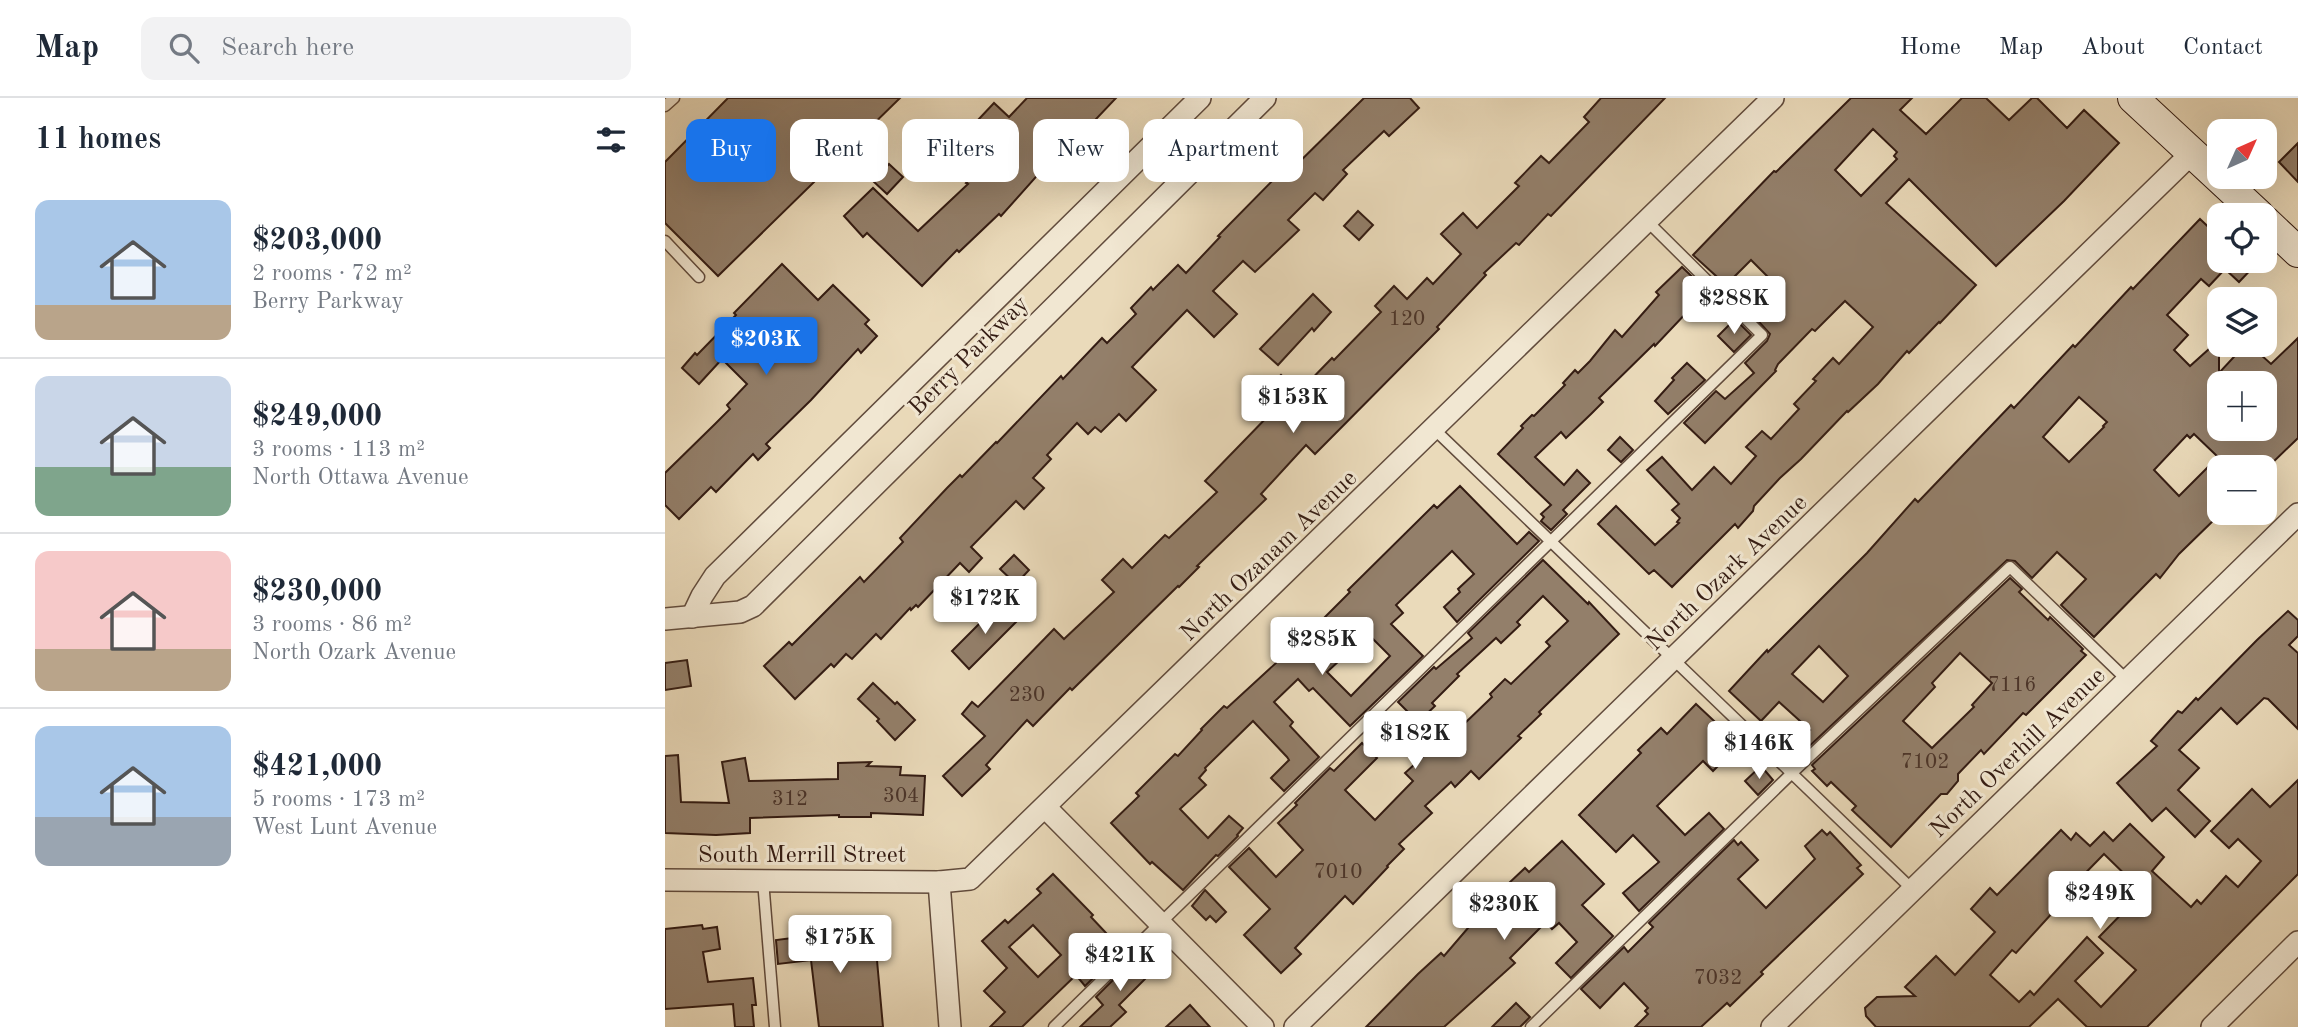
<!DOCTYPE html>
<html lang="en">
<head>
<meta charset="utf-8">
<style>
  body { margin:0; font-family:"Old Standard TT",serif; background:#f2f2f3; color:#1f2937; height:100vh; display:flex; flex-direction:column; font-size:26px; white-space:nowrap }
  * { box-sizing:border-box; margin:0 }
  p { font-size:23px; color:#747a83 }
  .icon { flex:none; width:38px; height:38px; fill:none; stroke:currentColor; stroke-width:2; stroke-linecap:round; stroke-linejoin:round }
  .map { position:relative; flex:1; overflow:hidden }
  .sheet { display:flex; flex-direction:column; background:#fff; width:665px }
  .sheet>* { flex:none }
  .hud { position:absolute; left:21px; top:21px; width:665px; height:63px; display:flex; gap:14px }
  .needle { width:46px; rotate:45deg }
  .tools { position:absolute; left:1542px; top:21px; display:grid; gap:14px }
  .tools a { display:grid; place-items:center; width:70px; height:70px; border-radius:14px; background:#fff; box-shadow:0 7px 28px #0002; font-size:35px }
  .price { position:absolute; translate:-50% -60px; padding:0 16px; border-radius:7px; background:#fff; color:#222; font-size:23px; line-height:46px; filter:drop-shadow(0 2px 4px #0008) }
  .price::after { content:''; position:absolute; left:50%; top:42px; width:21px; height:16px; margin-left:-10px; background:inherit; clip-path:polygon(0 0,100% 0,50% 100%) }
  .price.active { background:#1a73e8; color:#fff }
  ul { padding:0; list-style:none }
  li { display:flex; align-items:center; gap:21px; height:175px; padding:0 35px }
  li+li { border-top:2px solid #e0e1e3 }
  li span { display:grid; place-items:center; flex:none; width:196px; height:140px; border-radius:14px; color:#555 }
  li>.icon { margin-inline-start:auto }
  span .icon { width:84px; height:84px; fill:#fffc; stroke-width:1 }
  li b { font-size:30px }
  h2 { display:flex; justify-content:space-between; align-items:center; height:84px; padding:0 35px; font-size:30px }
  .chip { padding:0 24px; border-radius:14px; background:#fff; box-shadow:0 7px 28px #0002; font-size:24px; line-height:63px }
  .chip.active { background:#1a73e8; color:#fff }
  header { display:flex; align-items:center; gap:42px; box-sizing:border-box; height:98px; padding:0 35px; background:#fff; border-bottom:2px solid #e0e1e3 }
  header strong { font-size:33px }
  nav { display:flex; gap:38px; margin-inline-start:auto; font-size:24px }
  .search { width:490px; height:63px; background:#f2f2f3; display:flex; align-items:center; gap:18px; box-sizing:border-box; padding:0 24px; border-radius:14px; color:#747a83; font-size:26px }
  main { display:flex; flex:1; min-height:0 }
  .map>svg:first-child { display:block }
  .building { fill:#937f6a; stroke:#341c13; stroke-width:2; fill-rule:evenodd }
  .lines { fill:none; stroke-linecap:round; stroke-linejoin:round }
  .service-casing { stroke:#624c3d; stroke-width:13 }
  .minor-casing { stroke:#624c3d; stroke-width:24 }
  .secondary-casing { stroke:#341c13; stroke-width:32 }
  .service { stroke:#f1e7d2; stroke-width:10 }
  .minor { stroke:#f1e7d2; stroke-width:21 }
  .secondary { stroke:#f1e7d2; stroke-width:30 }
  .labels { text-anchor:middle; stroke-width:6; stroke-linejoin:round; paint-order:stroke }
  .number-label { font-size:21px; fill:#4c3529 }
  .street-label { font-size:24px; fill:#341c13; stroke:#f1e7d2 }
</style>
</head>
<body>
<header>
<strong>Map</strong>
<div class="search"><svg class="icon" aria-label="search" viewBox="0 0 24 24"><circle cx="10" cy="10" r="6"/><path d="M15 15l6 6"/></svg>Search here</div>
<nav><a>Home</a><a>Map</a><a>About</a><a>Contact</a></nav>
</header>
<main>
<section class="sheet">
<h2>11 homes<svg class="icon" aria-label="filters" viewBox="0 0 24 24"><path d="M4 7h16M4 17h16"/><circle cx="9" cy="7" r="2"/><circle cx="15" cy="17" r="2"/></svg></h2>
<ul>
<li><span style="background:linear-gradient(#a9c7e8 75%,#b9a48a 0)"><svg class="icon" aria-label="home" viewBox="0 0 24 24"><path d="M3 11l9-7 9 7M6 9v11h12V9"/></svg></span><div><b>$203,000</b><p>2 rooms · 72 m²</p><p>Berry Parkway</p></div></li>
<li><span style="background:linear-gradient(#c9d6e8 65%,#7fa58c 0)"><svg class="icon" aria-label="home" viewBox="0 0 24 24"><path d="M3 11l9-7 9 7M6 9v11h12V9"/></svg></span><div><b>$249,000</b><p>3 rooms · 113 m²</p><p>North Ottawa Avenue</p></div></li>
<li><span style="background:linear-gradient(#f6c9c9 70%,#b9a48a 0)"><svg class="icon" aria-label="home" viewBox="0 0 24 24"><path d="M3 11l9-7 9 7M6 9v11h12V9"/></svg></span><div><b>$230,000</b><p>3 rooms · 86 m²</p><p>North Ozark Avenue</p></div></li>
<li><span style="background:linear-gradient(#a9c7e8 65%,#9aa5b1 0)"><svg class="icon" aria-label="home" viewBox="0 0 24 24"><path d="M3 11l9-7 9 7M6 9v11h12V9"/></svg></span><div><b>$421,000</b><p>5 rooms · 173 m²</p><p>West Lunt Avenue</p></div></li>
</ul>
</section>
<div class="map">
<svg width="1633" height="929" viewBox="0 0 1633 929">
  <rect width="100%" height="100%" fill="#eadaba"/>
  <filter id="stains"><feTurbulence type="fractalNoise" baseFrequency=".00286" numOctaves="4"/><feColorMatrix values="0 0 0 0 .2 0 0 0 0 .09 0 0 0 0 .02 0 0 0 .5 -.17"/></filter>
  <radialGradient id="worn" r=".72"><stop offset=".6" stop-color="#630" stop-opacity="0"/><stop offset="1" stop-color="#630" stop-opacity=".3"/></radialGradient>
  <g class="building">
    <polygon points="63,0 235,0 53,178 0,125 0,64"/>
    <polygon points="362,0 451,0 397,57 393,54 336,118 334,116 294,154 292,152 257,188 202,135 198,139 179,118 208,90 253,133 303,86 301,85 332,53 323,45 330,38 313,22 329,5 344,19"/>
    <polygon points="699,0 745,0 754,10 724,38 719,33 678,72 682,76 658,102 650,95 623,122 634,132 590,174 578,163 548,193 572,216 549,239 522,212 467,269 491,292 461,323 454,316 436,334 430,329 423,336 412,325 382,357 386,361 368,380 379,390 359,411 351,403 306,449 317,460 304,474 295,465 253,509 251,507 246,512 245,510 216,541 211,536 187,561 181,556 169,569 166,566 130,601 99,568 124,544 127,547 195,479 199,484 238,444 235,440 282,390 295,377 297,379 331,344 332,345 396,278 398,281 437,240 442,245 471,216 466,210 486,189 488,192 513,167 521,175 555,139 553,138 612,78 616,82"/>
    <polygon points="936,0 1000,0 886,118 883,116 854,147 851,145 819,175 821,177 772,229 774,231 650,356 641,347 596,396 601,401 532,468 534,469 514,489 513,488 407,592 405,590 368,628 362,622 321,667 325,671 297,698 278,678 320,638 297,616 307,604 313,609 389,531 399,541 449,494 437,482 458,461 467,470 500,437 504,440 552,394 540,383 607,314 593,300 616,277 634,294 667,260 669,262 716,214 710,208 729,188 742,201 762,180 768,186 796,156 776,136 798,115 812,130 854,88 850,85 876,58 884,65 924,24 919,19"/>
    <path d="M1186,0H1247L1235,12L1261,36L1297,0H1321L1344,22L1367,0H1372L1402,30L1419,12L1454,45L1399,103L1331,168L1244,81L1221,105L1311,187L1275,225L1274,224L1244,255L1242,253L1213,286L1183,314L1182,313L1136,361L1115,380L1089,408L1088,413L1073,430L1070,426L1007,489L989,472L984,476L933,426L951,408L990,447L1014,425L1012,424L1015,420L1007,412L1014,406L982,372L997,359L1027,392L1049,369L1066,386L1091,358L1081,349L1097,333L1106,341L1134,311L1129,306L1151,283L1148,281L1168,260L1174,266L1208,229L1180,203L1150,233L1147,231L1113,266L1110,272L1111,273L1040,345L1019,325L1051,293L1060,301L1089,275L1080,265L1102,243L1105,236L1084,213L1110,186L1086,162L1061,187L1028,157L1109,73L1111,74ZM1208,31L1232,54L1229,58L1232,61L1196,98L1170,72Z"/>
    <polygon points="1633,45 1633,84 1614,64"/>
    <polygon points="224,66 238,79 222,96 208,83"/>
    <polygon points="693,113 708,127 694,142 679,128"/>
    <path d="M1535,121L1554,139V163H1594L1574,184L1560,171L1544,188L1536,181L1502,217L1523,237L1509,252L1525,268L1554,242V275L1580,247H1585L1606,266L1633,240V340L1603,369H1554V417L1514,456L1495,480L1491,476L1429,539L1396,507L1421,481L1392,454L1367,480L1350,463L1342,462L1136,656L1128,648L1145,632L1114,604L1096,623L1064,593L1102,552L1103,554L1202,455L1250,401L1253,404L1346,307L1349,310L1408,247L1410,249L1466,189L1468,191ZM1554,285H1600V331H1554ZM1414,299L1442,324L1438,328L1439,329L1404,364L1378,339ZM1529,336L1553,359L1514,398L1489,372L1522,337L1525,340ZM1154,548L1183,578L1158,604L1127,576Z"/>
    <polygon points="117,166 153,202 168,187 204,222 200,226 212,238 196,255 193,251 146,302 101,346 105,350 93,362 88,356 51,394 46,389 14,421 0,407 0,375 50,326 65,311 62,307 82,286 57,261 34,286 17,270 30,255 32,257 71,217 69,215"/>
    <polygon points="1017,169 1042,193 990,248 989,246 934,300 938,304 926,316 901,340 896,334 870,359 899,387 912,372 925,385 898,412 902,416 886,432 876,423 879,419 876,416 886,407 833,356 858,330 856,328 867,317 869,318 900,287 898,285 910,272 913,275 925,263 950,232 957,239 994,197 991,194"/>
    <polygon points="648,196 666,214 649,233 647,230 613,267 595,251"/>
    <polygon points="1067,224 1069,227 1073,224 1086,237 1069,254 1053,238"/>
    <polygon points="1022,265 1040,282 1003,316 990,303 1009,282 1007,280"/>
    <polygon points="955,339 968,352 956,364 943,352"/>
    <path d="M795,388L852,446L864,434L874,443L792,524L779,509L795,494L793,491L809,476L787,453L731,507L738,515L726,526L758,558L685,628L648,590L644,593L633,581L609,604L628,624L625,628L654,659L619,693L606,680L624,662L622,659L588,623L540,670L541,672L534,680L541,687L515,711L543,740L564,718L578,730L572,737L573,738L553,758L551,757L518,792L487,764L485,766L446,725L474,698L471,695L510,656L513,658L537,632L536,631L559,608L562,610L648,531L685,494L683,492L769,407L772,410ZM703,536L725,558L686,598L662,574Z"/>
    <polygon points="349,457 364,472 351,486 335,471"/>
    <polygon points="878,462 923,506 924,504 954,536 874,614 876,616 853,638 856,640 814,681 806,673 790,689 786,684 760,708 767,715 734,746 739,751 722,768 723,769 688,806 680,798 630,850 636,856 616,875 579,837 605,811 564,769 584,750 611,779 638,752 613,725 632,707 630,705 665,670 669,673 697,645 712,660 680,692 710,722 748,683 740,675 772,646 774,648 798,627 827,599 825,596 840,581 846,586 885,548 881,544 903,523 878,498 852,524 855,527 836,545 831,540 792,576 794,578 767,605 770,608 753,624 733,604 769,569 771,571 807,540 803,535"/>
    <path d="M1345,480L1357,491L1354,494L1383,522L1385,519L1418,551L1416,553L1421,557L1361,617L1358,615L1319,656L1316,652L1293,676V683L1282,696H1276L1226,749L1187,712L1191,708L1166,684L1162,688L1147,673L1150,671L1147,667ZM1295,555L1327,585L1307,607L1309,609L1267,650L1238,623L1270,589L1267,585Z"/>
    <polygon points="335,505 352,523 304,571 287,553"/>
    <polygon points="1623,513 1633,522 1633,538 1624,547 1633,555 1633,631 1603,601 1599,600 1572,626 1556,610 1514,652 1534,670 1513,692 1545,723 1530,739 1501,710 1487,723 1452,685 1492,648 1486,643 1513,613 1517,615 1531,600 1533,602 1592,542"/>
    <polygon points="22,562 26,588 0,592 0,565"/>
    <polygon points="208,585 230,606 232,604 250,622 230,642 212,623 214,621 193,601"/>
    <polygon points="1031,606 1064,637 1062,639 1072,649 1048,673 1038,663 992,708 1020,737 1044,715 1059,731 974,813 958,795 994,764 968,737 951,754 914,717 976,655 973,652 996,630 1002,636"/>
    <polygon points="13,657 16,704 64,705 57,664 80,660 84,683 173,681 173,665 206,664 202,668 236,669 235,677 260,678 258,717 206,715 206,719 174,719 174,717 85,720 85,735 51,737 0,735 0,658"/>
    <polygon points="1096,668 1108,682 1093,697 1080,683"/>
    <path d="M1633,682V776L1482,929H1422L1393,901L1364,929H1211L1201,918L1200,910L1212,899L1250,898L1240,889L1271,858L1290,877L1330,834L1306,811L1325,790L1332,797L1396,732L1406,742L1411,735L1425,748L1439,734L1448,743L1465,726L1499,759L1487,773L1526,809L1532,802L1536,806L1561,778L1573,789L1596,763L1573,741L1564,750L1546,733L1587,691L1605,709ZM1439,756L1478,794L1434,839L1471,872L1436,909L1410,883L1438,855L1422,839L1369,897L1365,893L1354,904L1325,877L1347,852L1351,855L1389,813L1391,815L1403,803L1398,798Z"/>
    <polygon points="1157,732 1162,737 1165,734 1196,767 1192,770 1198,776 1096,874 1098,876 1065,908 1062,905 1036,929 970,929 983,916 980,913 983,910 959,885 935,910 916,891 959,849 963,854 988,829 984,825 1069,742 1073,747 1076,744 1093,762 1073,781 1101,810 1150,761 1140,748"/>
    <polygon points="897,743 939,786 917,807 948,838 906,880 891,865 912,844 894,825 887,831 881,824 845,860 850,865 779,929 701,929 753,876 776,855 779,858 803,830 845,788 843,786 860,770 864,774"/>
    <path d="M388,776L428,817L426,819L457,852L420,888L411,877L357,929H325L340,914L319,893L342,870L317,843L340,822L343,825L376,795L372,791ZM368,827L396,857L373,879L344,849Z"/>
    <polygon points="540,792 561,814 551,824 545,818 541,822 527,808"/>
    <polygon points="37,827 38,831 52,829 55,851 38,854 43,884 88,880 91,907 87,907 89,929 70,929 68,906 0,911 0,831"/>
    <polygon points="209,829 218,929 154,929 146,862 113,866 111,842 143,838 143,836"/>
    <polygon points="480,855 493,868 454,907 461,914 445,929 415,929 438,907 431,899 467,863 470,866"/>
    <polygon points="851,905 865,919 855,929 827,929"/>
    <polygon points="525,907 545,929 501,929"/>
  </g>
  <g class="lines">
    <g class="service-casing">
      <g id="service">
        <polyline points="0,8 9,0"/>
        <polyline points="0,143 34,179"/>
        <polyline points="769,331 1248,792"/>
        <polyline points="98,782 110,929"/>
        <polyline points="389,929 1097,237 982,123"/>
        <polyline points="866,929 1127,675 1345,469 1462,582"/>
      </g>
    </g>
    <g class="minor-casing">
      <g id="minor">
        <polyline points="27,519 37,498 50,478 535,0"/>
        <polyline points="0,521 75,514 88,508 600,0"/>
        <polyline points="381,710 598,929"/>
        <polyline points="0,782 274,784 305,781 1108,0"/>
        <polyline points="274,784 285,929"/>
        <polyline points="630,929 1527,55"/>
        <polyline points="1107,929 1633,416"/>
        <polyline points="1547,929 1633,844"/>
      </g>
    </g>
    <g class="secondary-casing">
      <g id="secondary">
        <polyline points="1468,0 1594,117"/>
        <polyline points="1600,123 1633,154"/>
      </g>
    </g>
    <use href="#service" class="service"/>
    <use href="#minor" class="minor"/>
    <use href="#secondary" class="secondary"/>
  </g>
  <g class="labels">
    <g class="number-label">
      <text x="742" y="227">120</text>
      <text x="1347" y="593">7116</text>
      <text x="362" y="603">230</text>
      <text x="1260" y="670">7102</text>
      <text x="236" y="704">304</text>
      <text x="125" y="707">312</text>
      <text x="673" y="780">7010</text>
      <text x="1053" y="886">7032</text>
    </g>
    <g class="street-label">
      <text transform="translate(303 257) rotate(-45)" y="8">Berry Parkway</text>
      <text transform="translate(603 457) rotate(-44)" y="8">North Ozanam Avenue</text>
      <text transform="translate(1061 474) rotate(-44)" y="8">North Ozark Avenue</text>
      <text transform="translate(1352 654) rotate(-44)" y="8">North Overhill Avenue</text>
      <text x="137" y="764">South Merrill Street</text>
    </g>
  </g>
  <rect width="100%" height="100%" filter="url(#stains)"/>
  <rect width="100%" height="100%" fill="url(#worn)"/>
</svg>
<div class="tools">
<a><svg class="needle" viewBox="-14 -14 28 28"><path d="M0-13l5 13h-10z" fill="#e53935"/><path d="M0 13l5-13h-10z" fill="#747a83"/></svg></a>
<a><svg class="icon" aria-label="locate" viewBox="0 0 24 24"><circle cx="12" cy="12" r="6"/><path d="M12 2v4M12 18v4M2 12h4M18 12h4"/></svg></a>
<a><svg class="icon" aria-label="layers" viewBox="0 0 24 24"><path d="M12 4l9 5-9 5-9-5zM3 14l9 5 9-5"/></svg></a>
<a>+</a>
<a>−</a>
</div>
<b class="price" style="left:1069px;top:238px">$288K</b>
<b class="price active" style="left:101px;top:279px">$203K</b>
<b class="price" style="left:628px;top:337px">$153K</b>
<b class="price" style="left:320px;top:538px">$172K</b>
<b class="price" style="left:657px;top:579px">$285K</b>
<b class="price" style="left:750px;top:673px">$182K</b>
<b class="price" style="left:1094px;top:683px">$146K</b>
<b class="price" style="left:1435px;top:833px">$249K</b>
<b class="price" style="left:839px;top:844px">$230K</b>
<b class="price" style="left:175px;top:877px">$175K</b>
<b class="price" style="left:455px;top:895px">$421K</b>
<div class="hud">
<a class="chip active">Buy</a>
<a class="chip">Rent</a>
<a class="chip">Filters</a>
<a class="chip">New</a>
<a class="chip">Apartment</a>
</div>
</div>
</main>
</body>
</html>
